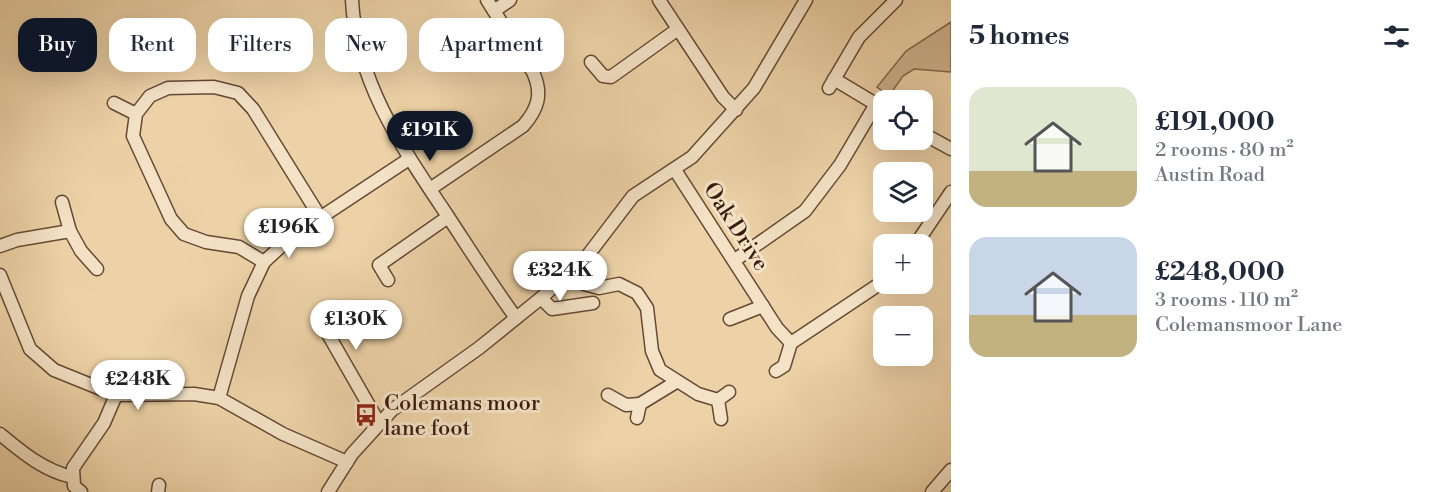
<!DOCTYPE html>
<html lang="en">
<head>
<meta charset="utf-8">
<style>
  body { margin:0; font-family:"Libre Bodoni",serif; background:#f2f2f3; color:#1f2937; height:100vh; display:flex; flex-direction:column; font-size:22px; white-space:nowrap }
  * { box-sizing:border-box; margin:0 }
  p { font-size:20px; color:#747a83 }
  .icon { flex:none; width:33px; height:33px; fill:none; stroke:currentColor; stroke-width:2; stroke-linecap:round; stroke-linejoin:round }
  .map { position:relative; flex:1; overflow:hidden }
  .side { display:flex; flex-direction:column; background:#fff; width:480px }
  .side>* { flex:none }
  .guide { position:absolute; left:18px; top:18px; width:570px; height:54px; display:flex; gap:12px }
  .buttons { position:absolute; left:873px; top:90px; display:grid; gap:12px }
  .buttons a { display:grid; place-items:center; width:60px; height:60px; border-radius:12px; background:#fff; box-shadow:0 6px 24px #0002; font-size:30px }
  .price { position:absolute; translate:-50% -51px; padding:0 14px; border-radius:21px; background:#fff; color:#222; font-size:20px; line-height:39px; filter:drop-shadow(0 2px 3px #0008) }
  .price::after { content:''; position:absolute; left:50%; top:36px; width:18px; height:14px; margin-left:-9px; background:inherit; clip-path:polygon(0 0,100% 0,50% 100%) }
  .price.active { background:#111827; color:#fff }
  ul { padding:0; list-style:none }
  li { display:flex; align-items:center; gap:18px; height:150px; padding:0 18px }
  li span { display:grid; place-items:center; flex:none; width:168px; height:120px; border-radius:18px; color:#555 }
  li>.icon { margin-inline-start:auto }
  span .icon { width:72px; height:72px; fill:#fffc; stroke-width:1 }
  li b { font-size:26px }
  h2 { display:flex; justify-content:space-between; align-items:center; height:72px; padding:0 18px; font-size:26px }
  .pill { padding:0 21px; border-radius:18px; background:#fff; box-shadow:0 6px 24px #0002; font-size:21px; line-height:54px }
  .pill.active { background:#111827; color:#fff }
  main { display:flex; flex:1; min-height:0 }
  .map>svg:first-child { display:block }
  .green { fill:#ceb38d; stroke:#84674d; stroke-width:1.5 }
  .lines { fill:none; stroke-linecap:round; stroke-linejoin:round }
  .minor-casing { stroke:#664934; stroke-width:15 }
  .minor { stroke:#f3e2c6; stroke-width:12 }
  .labels { text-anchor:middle; stroke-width:6; stroke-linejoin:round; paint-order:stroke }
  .street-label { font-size:22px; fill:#391b0d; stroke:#f3e2c6 }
  .poi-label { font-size:22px; fill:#391b0d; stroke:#f3e2c6; text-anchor:start }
</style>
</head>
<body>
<main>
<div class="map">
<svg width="951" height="492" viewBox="0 0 951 492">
  <rect width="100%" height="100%" fill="#edd2a7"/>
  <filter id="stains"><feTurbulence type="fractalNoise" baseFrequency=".00333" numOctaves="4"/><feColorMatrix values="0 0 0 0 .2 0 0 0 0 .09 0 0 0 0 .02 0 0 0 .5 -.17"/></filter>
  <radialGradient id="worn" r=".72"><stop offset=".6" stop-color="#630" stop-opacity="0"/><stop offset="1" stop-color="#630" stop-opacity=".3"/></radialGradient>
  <polygon class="green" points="951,22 951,72 914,69 903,76 889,96 877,87 906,51"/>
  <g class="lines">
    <g class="minor-casing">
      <g id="minor">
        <path d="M352,0C356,82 403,149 447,215C470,250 492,285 516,318"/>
        <polyline points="659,0 723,97 736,110"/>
        <polyline points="494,11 510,0"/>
        <polyline points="591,62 603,76 611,77 678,29"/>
        <polyline points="834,79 884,109"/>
        <polyline points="829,88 859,37 896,0"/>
        <polyline points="114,103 136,114"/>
        <polyline points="922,133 951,149"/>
        <polyline points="675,170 777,328 791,343 784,366 776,371"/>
        <path d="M430,189L523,126C538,109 543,94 533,72L487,0"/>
        <polyline points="62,202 70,231"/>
        <polyline points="916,244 951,192"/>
        <polyline points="0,246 17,240 70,231 81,251 97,269"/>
        <polyline points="735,260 805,211 840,165 876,104"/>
        <polyline points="264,262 239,247 206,242 184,234 171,219 133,136 136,114 150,96 168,88 214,87 238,93 253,109 320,217"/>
        <polyline points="572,272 584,284 599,288 619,284 637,293 647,308 652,351 660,370 698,394 718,400 721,419"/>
        <polyline points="0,275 30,349 54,370 116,395 194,394 219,398 283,434 347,462"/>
        <polyline points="388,280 379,265 448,217"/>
        <polyline points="541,298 552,309 593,303"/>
        <polyline points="730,319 763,306"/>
        <polyline points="328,334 379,423"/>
        <polyline points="791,343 884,281"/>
        <polyline points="608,395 626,405 640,404"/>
        <polyline points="219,398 248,296 264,262 291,237 409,159"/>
        <polyline points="718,400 729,392"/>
        <polyline points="637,418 640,404 676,382"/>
        <path d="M0,434C23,453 43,470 72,477"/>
        <polyline points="81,492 74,486 73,468 104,423 116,395"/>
        <polyline points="158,492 159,485"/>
        <polyline points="328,492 352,454 392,410 479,348 541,298 585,259 633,196 692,157 754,88 806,0"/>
        <polyline points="932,492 951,470"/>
      </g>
    </g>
    <use href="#minor" class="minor"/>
  </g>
  <defs>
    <g id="bus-bare" transform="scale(1.8)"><path d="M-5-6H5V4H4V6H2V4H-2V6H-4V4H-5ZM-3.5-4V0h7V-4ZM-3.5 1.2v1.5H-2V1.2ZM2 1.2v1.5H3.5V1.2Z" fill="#8f2418" stroke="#f3e2c6" stroke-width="2.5" paint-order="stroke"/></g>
  </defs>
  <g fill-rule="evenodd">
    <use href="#bus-bare" x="366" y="415"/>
  </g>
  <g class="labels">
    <g class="street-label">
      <text transform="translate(737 226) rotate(57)" y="8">Oak Drive</text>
    </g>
    <g class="poi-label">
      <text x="384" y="410">Colemans moor<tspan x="384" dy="25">lane foot</tspan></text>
    </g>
  </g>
  <rect width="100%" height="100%" filter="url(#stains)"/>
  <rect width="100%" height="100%" fill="url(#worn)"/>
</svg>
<div class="buttons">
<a><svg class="icon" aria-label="locate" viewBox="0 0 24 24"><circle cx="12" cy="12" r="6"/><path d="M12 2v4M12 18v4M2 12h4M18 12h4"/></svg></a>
<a><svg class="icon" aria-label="layers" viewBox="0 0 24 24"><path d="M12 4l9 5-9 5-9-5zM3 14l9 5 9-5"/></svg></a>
<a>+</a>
<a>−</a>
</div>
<b class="price active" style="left:430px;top:162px">£191K</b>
<b class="price" style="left:289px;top:259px">£196K</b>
<b class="price" style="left:560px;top:302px">£324K</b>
<b class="price" style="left:356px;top:351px">£130K</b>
<b class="price" style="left:138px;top:411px">£248K</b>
<div class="guide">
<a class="pill active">Buy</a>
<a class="pill">Rent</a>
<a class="pill">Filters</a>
<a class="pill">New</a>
<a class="pill">Apartment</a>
</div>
</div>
<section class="side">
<h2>5 homes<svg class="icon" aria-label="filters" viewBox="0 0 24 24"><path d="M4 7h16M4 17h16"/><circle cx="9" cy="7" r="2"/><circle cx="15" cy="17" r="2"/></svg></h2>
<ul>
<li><span style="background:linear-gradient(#dfe7d0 70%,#c2b280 0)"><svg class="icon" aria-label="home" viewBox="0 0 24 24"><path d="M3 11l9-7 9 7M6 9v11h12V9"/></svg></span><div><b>£191,000</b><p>2 rooms · 80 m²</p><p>Austin Road</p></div></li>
<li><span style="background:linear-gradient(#c9d6e8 65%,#c2b280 0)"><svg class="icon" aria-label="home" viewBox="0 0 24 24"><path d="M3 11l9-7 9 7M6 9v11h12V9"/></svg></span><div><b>£248,000</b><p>3 rooms · 110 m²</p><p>Colemansmoor Lane</p></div></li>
</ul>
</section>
</main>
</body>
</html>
